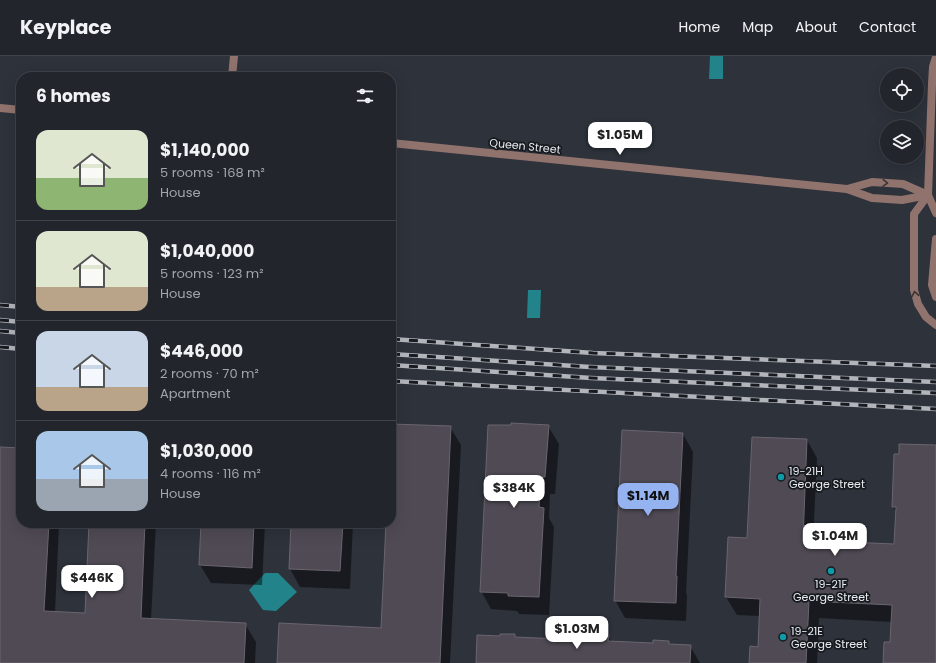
<!DOCTYPE html>
<html lang="en">
<head>
<meta charset="utf-8">
<style>
  body { margin:0; font-family:Poppins,sans-serif; background:#2e3238; color:#f1f3f6; height:100vh; display:flex; flex-direction:column; font-size:15px; white-space:nowrap }
  * { box-sizing:border-box; margin:0 }
  p { font-size:13px; color:#a2a5a9 }
  .icon { flex:none; width:22px; height:22px; fill:none; stroke:currentColor; stroke-width:2; stroke-linecap:round; stroke-linejoin:round }
  .map { position:relative; flex:1; overflow:hidden }
  .sheet { position:absolute; left:16px; top:16px; width:380px; height:456px; display:flex; flex-direction:column; background:#22262c; border-radius:16px; box-shadow:0 4px 16px #0002,0 0 0 1px #3f4348 }
  .sheet>* { flex:none }
  .tools { position:absolute; left:880px; top:12px; display:grid; gap:8px }
  .tools a { display:grid; place-items:center; width:44px; height:44px; border-radius:50%; background:#22262c; box-shadow:0 4px 16px #0002,0 0 0 1px #3f4348; font-size:20px }
  .price { position:absolute; translate:-50% -34px; padding:0 9px; border-radius:8px; background:#fff; color:#222; font-size:13px; line-height:26px; filter:drop-shadow(0 1px 2px #0008) }
  .price::after { content:''; position:absolute; left:50%; top:24px; width:12px; height:9px; margin-left:-6px; background:inherit; clip-path:polygon(0 0,100% 0,50% 100%) }
  .price.active { background:#95b2f1; color:#111 }
  ul { padding:0; list-style:none }
  li { display:flex; align-items:center; gap:12px; height:100px; padding:0 20px }
  li+li { border-top:1px solid #3f4348 }
  li span { display:grid; place-items:center; flex:none; width:112px; height:80px; border-radius:12px; color:#555 }
  li>.icon { margin-inline-start:auto }
  span .icon { width:48px; height:48px; fill:#fffc; stroke-width:1 }
  li b { font-size:17px }
  h2 { display:flex; justify-content:space-between; align-items:center; height:48px; padding:0 20px; font-size:17px }
  header { display:flex; align-items:center; gap:24px; box-sizing:border-box; height:56px; padding:0 20px; background:#22262c; border-bottom:1px solid #3f4348 }
  header strong { font-size:19px }
  nav { display:flex; gap:22px; margin-inline-start:auto; font-size:14px }
  .map>svg:first-child { display:block }
  .water { fill:#22848a }
  .shadow { fill:#0007 }
  .building { fill:#4f4a54; stroke:#6a656f }
  .lines { fill:none; stroke-linecap:round; stroke-linejoin:round }
  .street { stroke:#91736e; stroke-width:8 }
  .rail-casing { stroke:#b2b5bc; stroke-width:4.5 }
  .rail { stroke:#171a1e; stroke-width:3; stroke-dasharray:9; stroke-linecap:butt }
  .oneway { stroke:#3c3536 }
  .culture-dot { fill:#0f9aa8; stroke:#171a1e; stroke-width:1.5 }
  .labels { text-anchor:middle; stroke-width:3.5; stroke-linejoin:round; paint-order:stroke }
  .street-label { font-size:11px; fill:#e8ebf1; stroke:#171a1e }
  .poi-label { font-size:11px; fill:#e8ebf1; stroke:#171a1e; text-anchor:start }
</style>
</head>
<body>
<header>
<strong>Keyplace</strong>
<nav><a>Home</a><a>Map</a><a>About</a><a>Contact</a></nav>
</header>
<div class="map">
<svg width="936" height="607" viewBox="0 0 936 607">
  <rect width="100%" height="100%" fill="#2d323b"/>
  <g class="water">
    <polygon points="710,0 723,0 723,23 709,23"/>
    <polygon points="528,234 541,234 540,262 527,262"/>
    <polygon points="265,517 278,517 297,536 276,555 263,554 249,534"/>
  </g>
  <g class="shadow">
    <polygon points="548,370 559,388 555,438 550,438 549,462 554,471 549,559 519,558 517,555 491,553 481,535"/>
    <polygon points="450,371 461,389 450,607 278,607 382,573 387,467 391,467 391,374"/>
    <polygon points="683,378 693,396 686,537 687,539 686,565 625,562 615,544"/>
    <polygon points="807,384 817,402 813,486 895,489 897,457 893,451 936,390 936,607 884,607 891,587 892,566 819,562 817,607 750,607 759,592 760,560 737,559 726,541 748,483"/>
    <polygon points="19,385 21,386 21,467 59,467 55,557 86,558 90,467 156,467 151,564 245,568 256,586 255,607 0,607 0,392 19,393"/>
    <polygon points="202,467 265,467 262,529 211,527 200,509"/>
    <polygon points="292,467 353,467 350,533 300,531 290,513"/>
    <polygon points="515,579 516,582 561,584 608,580 612,586 654,588 668,586 670,589 690,590 700,607 477,607 501,581"/>
  </g>
  <g class="building">
    <polygon points="511,367 549,369 545,421 541,421 539,451 544,452 539,541 508,540 508,537 480,536 488,369 511,369"/>
    <polygon points="391,368 451,370 440,607 277,607 279,567 381,572 386,467 391,467"/>
    <polygon points="622,374 683,377 676,520 677,520 676,547 614,545"/>
    <polygon points="752,381 807,383 803,484 894,488 896,451 892,451 894,398 899,398 899,388 936,389 936,607 883,607 884,586 890,586 892,549 809,545 806,607 749,607 750,590 758,591 760,543 725,541 728,481 747,482"/>
    <polygon points="0,391 21,392 21,467 49,467 44,555 85,557 89,467 145,467 141,562 246,567 244,607 0,607"/>
    <polygon points="201,467 254,467 252,512 199,509"/>
    <polygon points="291,467 343,467 340,515 289,513"/>
    <polygon points="560,577 609,579 608,585 653,587 653,584 669,585 669,588 691,589 690,607 476,607 477,579 500,580 500,578 515,578 515,581 560,583"/>
  </g>
  <g class="lines">
    <g class="street">
      <polyline points="232,21 234,0"/>
      <polyline points="0,52 21,54"/>
      <polyline points="391,87 847,133 872,142 902,144 928,139"/>
      <polyline points="847,133 872,126 903,128 928,139 936,157"/>
      <polyline points="928,139 914,158 914,234 918,248 926,261 936,269"/>
      <polyline points="928,139 932,28 933,11 936,1"/>
      <polyline points="936,183 932,229 936,241"/>
    </g>
    <g class="rail-casing">
      <g id="rail">
        <polyline points="0,249 21,251"/>
        <polyline points="0,264 21,266"/>
        <polyline points="0,275 21,277"/>
        <polyline points="391,283 593,297 936,310"/>
        <polyline points="0,291 21,293"/>
        <polyline points="391,298 590,311 936,326"/>
        <polyline points="391,309 591,322 936,337"/>
        <polyline points="391,325 936,353"/>
      </g>
    </g>
    <use href="#rail" class="rail"/>
  </g>
  <defs><path id="oneway-chevron" d="M-2-3.5L2.5 0L-2 3.5" fill="none" stroke-width="1.6" stroke-linecap="round" stroke-linejoin="round"/></defs>
  <g class="oneway">
    <use href="#oneway-chevron" transform="translate(885 127) rotate(3)"/>
    <use href="#oneway-chevron" transform="translate(915 238) rotate(-101)"/>
  </g>
  <g class="culture-dot">
    <circle cx="781" cy="421" r="4"/>
    <circle cx="831" cy="515" r="4"/>
    <circle cx="783" cy="581" r="4"/>
  </g>
  <g class="labels">
    <g class="street-label">
      <text transform="translate(525 90) rotate(6)" y="4">Queen Street</text>
    </g>
    <g class="poi-label">
      <text x="789" y="419">19-21H<tspan x="789" dy="13">George Street</tspan></text>
      <text x="831" y="532" text-anchor="middle">19-21F<tspan x="831" dy="13">George Street</tspan></text>
      <text x="791" y="579">19-21E<tspan x="791" dy="13">George Street</tspan></text>
    </g>
  </g>
</svg>
<div class="tools">
<a><svg class="icon" aria-label="locate" viewBox="0 0 24 24"><circle cx="12" cy="12" r="6"/><path d="M12 2v4M12 18v4M2 12h4M18 12h4"/></svg></a>
<a><svg class="icon" aria-label="layers" viewBox="0 0 24 24"><path d="M12 4l9 5-9 5-9-5zM3 14l9 5 9-5"/></svg></a>
</div>
<b class="price" style="left:620px;top:100px">$1.05M</b>
<b class="price" style="left:514px;top:453px">$384K</b>
<b class="price active" style="left:648px;top:461px">$1.14M</b>
<b class="price" style="left:835px;top:501px">$1.04M</b>
<b class="price" style="left:92px;top:543px">$446K</b>
<b class="price" style="left:577px;top:594px">$1.03M</b>
<section class="sheet">
<h2>6 homes<svg class="icon" aria-label="filters" viewBox="0 0 24 24"><path d="M4 7h16M4 17h16"/><circle cx="9" cy="7" r="2"/><circle cx="15" cy="17" r="2"/></svg></h2>
<ul>
<li><span style="background:linear-gradient(#dfe7d0 60%,#8fb573 0)"><svg class="icon" aria-label="home" viewBox="0 0 24 24"><path d="M3 11l9-7 9 7M6 9v11h12V9"/></svg></span><div><b>$1,140,000</b><p>5 rooms · 168 m²</p><p>House</p></div></li>
<li><span style="background:linear-gradient(#dfe7d0 70%,#b9a48a 0)"><svg class="icon" aria-label="home" viewBox="0 0 24 24"><path d="M3 11l9-7 9 7M6 9v11h12V9"/></svg></span><div><b>$1,040,000</b><p>5 rooms · 123 m²</p><p>House</p></div></li>
<li><span style="background:linear-gradient(#c9d6e8 70%,#b9a48a 0)"><svg class="icon" aria-label="home" viewBox="0 0 24 24"><path d="M3 11l9-7 9 7M6 9v11h12V9"/></svg></span><div><b>$446,000</b><p>2 rooms · 70 m²</p><p>Apartment</p></div></li>
<li><span style="background:linear-gradient(#a9c7e8 60%,#9aa5b1 0)"><svg class="icon" aria-label="home" viewBox="0 0 24 24"><path d="M3 11l9-7 9 7M6 9v11h12V9"/></svg></span><div><b>$1,030,000</b><p>4 rooms · 116 m²</p><p>House</p></div></li>
</ul>
</section>
</div>
</body>
</html>
